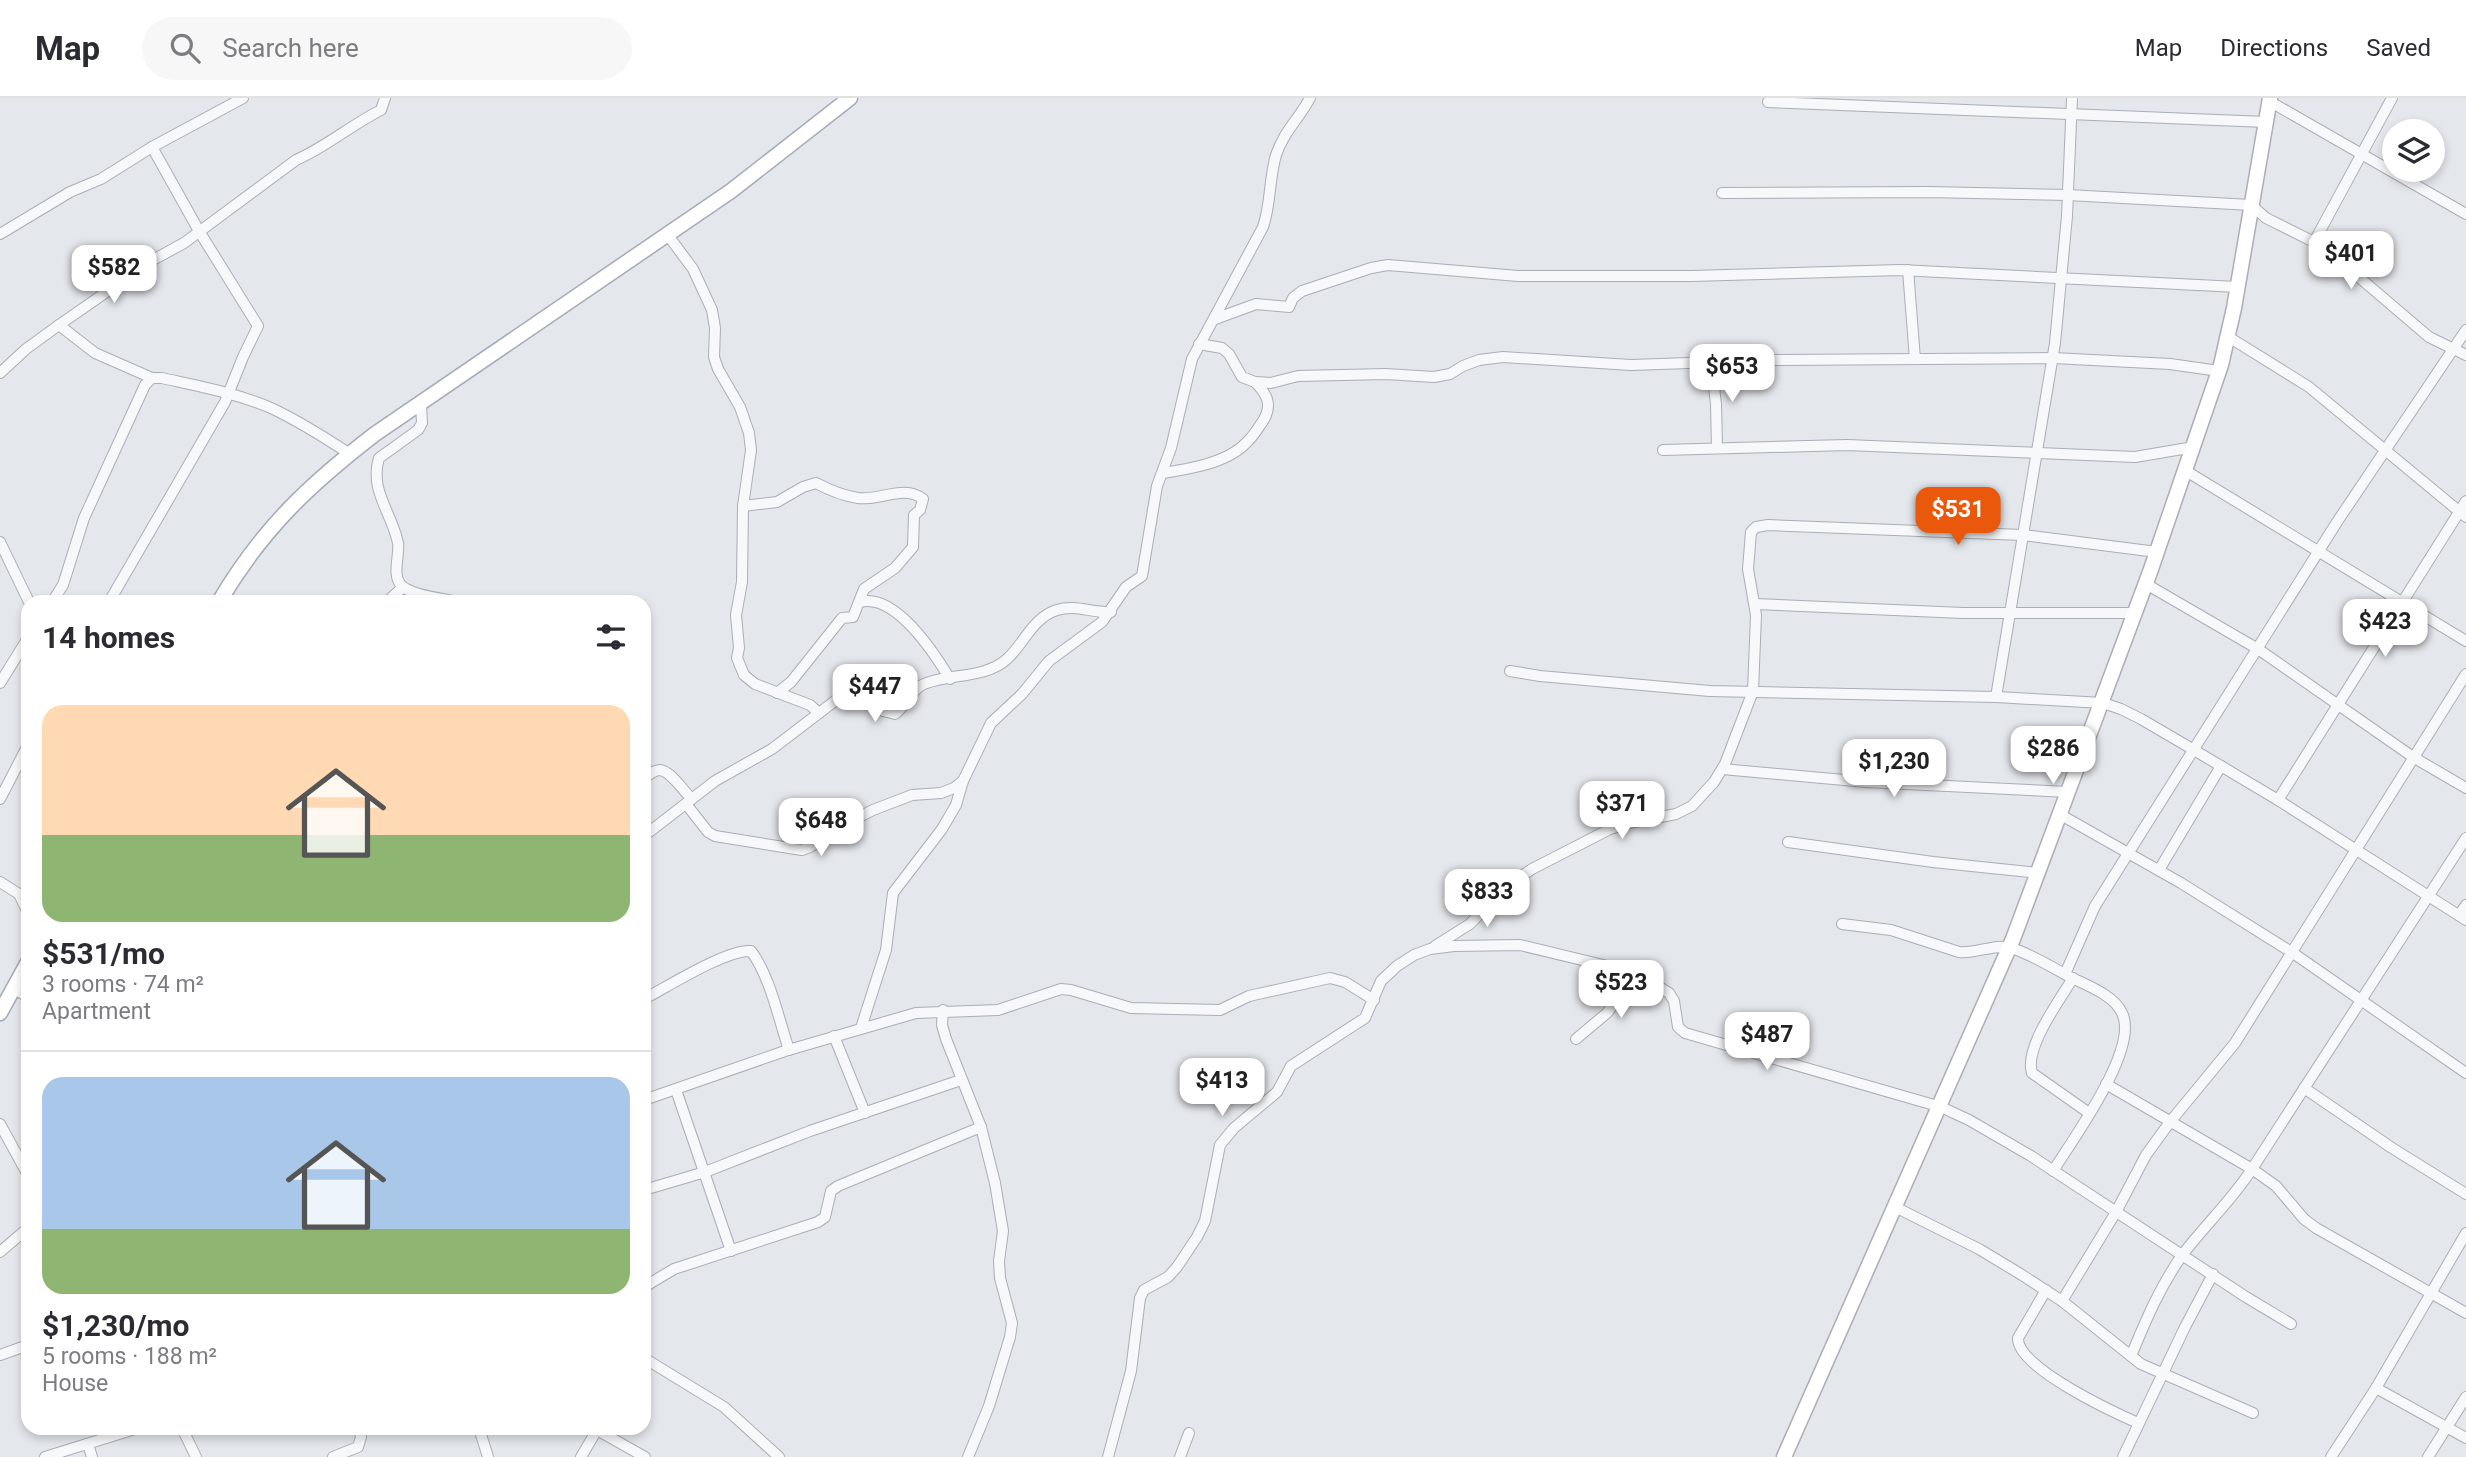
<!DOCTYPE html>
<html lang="en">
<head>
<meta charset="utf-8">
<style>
  body { margin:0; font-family:Roboto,sans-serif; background:#f7f7f7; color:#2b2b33; height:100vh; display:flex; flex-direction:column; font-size:26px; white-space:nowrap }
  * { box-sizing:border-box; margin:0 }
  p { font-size:23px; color:#7c7c81 }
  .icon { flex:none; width:38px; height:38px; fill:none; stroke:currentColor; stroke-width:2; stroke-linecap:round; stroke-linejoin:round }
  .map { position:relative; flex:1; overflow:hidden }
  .details { position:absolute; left:21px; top:497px; width:630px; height:840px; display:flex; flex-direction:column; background:#fff; border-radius:21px; box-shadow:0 4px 10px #0003 }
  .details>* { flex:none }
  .tools { position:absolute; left:2382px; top:21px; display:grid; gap:14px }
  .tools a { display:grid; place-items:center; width:63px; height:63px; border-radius:50%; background:#fff; box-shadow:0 4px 10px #0003; font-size:35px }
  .price { position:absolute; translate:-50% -60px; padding:0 16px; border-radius:14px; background:#fff; color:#222; font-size:23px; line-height:46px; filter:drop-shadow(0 2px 4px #0008) }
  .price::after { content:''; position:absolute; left:50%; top:42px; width:21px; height:16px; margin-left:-10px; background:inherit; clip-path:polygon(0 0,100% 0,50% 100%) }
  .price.on { background:#ea580c; color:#fff }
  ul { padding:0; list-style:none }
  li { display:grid; align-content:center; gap:14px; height:371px; padding:0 21px }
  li+li { border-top:2px solid #e1e1e2 }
  li span { display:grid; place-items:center; height:217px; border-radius:21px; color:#555 }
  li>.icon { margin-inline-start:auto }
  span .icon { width:126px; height:126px; fill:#fffc; stroke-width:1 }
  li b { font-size:30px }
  h2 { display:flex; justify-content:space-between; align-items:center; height:84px; padding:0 21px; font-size:30px }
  header { display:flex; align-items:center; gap:42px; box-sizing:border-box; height:98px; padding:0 35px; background:#fff; border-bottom:2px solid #e1e1e2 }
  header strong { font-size:33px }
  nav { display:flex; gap:38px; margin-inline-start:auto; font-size:24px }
  .search { width:490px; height:63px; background:#f7f7f7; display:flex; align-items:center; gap:18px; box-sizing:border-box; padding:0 24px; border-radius:38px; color:#7c7c81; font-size:26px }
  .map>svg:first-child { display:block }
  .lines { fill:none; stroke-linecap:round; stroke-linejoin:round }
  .street-casing { stroke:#a9aeb7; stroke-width:12 }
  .secondary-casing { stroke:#a9aeb7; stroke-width:17 }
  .primary-casing { stroke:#a3abb8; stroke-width:17 }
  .street { stroke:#f7f8fa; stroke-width:10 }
  .secondary { stroke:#fff; stroke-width:14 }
  .primary { stroke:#fff; stroke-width:14 }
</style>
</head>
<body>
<header>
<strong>Map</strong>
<div class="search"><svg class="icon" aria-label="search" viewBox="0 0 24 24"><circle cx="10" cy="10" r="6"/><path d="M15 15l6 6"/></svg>Search here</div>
<nav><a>Map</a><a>Directions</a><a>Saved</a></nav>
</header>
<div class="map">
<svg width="2466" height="1359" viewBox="0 0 2466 1359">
  <rect width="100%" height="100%" fill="#e4e7ec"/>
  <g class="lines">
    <g class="street-casing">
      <g id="street">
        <polyline points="2269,3 2466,116"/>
        <polyline points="1768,4 2266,24"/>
        <polyline points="1722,95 1928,94 2068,97 2251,107 2266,120 2314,144 2347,169 2429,239 2466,257"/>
        <polyline points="0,136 70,94 101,81 152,49 243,0"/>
        <polyline points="667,136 693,171 712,212 715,230 714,259 718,271 740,309 749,335 751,352 743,408 742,484 736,517 739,550 737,560 744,577 755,586 810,607 819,615"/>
        <polyline points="2314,144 2392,0"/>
        <polyline points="1908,172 1915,261"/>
        <polyline points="1215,221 1256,206 1289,209 1293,200 1302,193 1371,170 1388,167 1518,178 1691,178 1900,172 2238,189"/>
        <polyline points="59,227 95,255 152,280"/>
        <polyline points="2227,238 2309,289 2466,419"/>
        <polyline points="1199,246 1222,250 1229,256 1242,279 1255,284 1271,285 1298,278 1386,276 1434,279 1450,276 1463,268 1479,262 1503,259 1631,267 1775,262 2053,260 2170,266 2219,273"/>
        <polyline points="1711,264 1716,306 1717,350"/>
        <path d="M0,275L26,251L59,227L151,163L184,145L296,62C326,49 351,27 381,12L385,0"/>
        <path d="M421,305L422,325L418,332L379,360C369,392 392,415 398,445C400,457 391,478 402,488C413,498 445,501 460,504"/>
        <polyline points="1663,352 1847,347 2135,359 2194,349"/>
        <polyline points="2186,373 2466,543"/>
        <path d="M1163,375C1189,371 1227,365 1246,345C1253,339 1258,330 1263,323C1273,307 1267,296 1255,284"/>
        <path d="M743,408L777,404L803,389L816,385C829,392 845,398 858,400C880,403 904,386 923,401L920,412L914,417L913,449L895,470L864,491L853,519L842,520L791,584L777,595"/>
        <polyline points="0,444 29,504"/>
        <polyline points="2146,486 2258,551 2413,659 2466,690"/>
        <path d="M52,504L63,487L84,420L145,287L152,280H162C198,288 236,295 271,310C299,323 324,339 350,356"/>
        <polyline points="109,504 225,304 243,259 258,228 199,133 152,49"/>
        <polyline points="387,504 403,489"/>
        <path d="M860,504C895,494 935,556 950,581"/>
        <polyline points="1755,506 1963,515 2136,515"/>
        <polyline points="1510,573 1540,578 1710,593 1996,599 2103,605 2121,611 2141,621 2194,652 2278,702 2466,822"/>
        <polyline points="0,585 28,540"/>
        <polyline points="1996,599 2055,245 2067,118 2072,0"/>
        <polyline points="1722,671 1866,684 2069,694"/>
        <path d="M644,680C649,677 654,672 660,672C671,673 684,694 692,701"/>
        <polyline points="0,701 28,647"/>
        <polyline points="2278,702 2466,403"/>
        <polyline points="686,706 708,734 715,738 802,752 810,749 841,728 873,712 912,697 941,695 954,690 963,683"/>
        <polyline points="2061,717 2181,785 2293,855 2466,975"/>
        <path d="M644,738L715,683L772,651L861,583L867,587L883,613L895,616C906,608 911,591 924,586C950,575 985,581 1007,561C1024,546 1032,520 1057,512C1075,506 1092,515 1111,514"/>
        <polyline points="1788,744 1933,764 2039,775"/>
        <polyline points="2159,772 2221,668"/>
        <polyline points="0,784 19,796 28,797"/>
        <polyline points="19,796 28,815"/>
        <polyline points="2459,817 2466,807"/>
        <path d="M1842,826L1891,832L1959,854C1976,856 1996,845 2012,850C2032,857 2052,869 2070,879C2086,887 2114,897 2122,915C2140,950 2073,1041 2053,1073"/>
        <polyline points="1435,848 1470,826 1505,789 1532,771 1610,731 1629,725 1676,716 1692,708 1714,684 1725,666 1753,593 1756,517 1748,471 1751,434 1756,429 1768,427 2023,437 2157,454"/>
        <polyline points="2065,876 2095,808 2337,424 2466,232"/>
        <path d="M2073,880C2059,903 2024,950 2032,975L2089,1015"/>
        <polyline points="14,891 28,899"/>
        <path d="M644,901C667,889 727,851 751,853C770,878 779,922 789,952"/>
        <polyline points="943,912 942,927 946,941 981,1029 995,1085 1003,1133 999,1163 1000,1180 1012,1225 1010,1239 989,1308 968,1359"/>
        <path d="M861,930L886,852L893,795L942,731L956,707L963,683L991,625L1022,596L1049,563L1102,524L1126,489L1142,478L1157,388L1171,350L1192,261L1263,129C1271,106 1269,81 1276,57C1284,33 1299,21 1310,0"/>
        <polyline points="834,938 865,1015"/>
        <polyline points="1576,941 1607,915 1636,875"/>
        <polyline points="2106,986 2252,1071 2276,1088 2304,1121 2316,1130 2466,1215"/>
        <polyline points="2304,990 2392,1050 2466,1096"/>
        <polyline points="676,992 731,1153"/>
        <polyline points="644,1002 785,953 916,915 998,912 1061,891 1071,892 1131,910 1220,912 1249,898 1330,880 1345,884 1374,902"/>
        <polyline points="0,1026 28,1077"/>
        <polyline points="644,1092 705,1074 810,1033 961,982"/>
        <polyline points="1895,1109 1979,1151 2022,1177 2062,1203 2141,1266 2253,1315"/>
        <polyline points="0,1154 28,1130"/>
        <polyline points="644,1189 674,1171 818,1124 825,1119 831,1093 838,1088 981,1029"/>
        <path d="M2046,1192L2018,1240C2016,1269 2113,1314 2138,1325"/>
        <polyline points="2062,1203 2116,1114 2146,1057 2170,1024 2235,945 2466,576"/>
        <polyline points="0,1257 28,1247"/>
        <path d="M2131,1258C2146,1222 2160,1188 2183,1156C2205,1127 2232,1102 2252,1071L2466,740"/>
        <polyline points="644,1260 724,1309 779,1359"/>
        <polyline points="2376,1290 2466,1340"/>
        <polyline points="182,1330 196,1359"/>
        <polyline points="479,1330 488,1359"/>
        <polyline points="597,1332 645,1359"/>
        <polyline points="88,1346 92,1359"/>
        <polyline points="45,1359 138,1330"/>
        <polyline points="333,1359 358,1349 361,1339 359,1330"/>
        <polyline points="581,1359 598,1330"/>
        <polyline points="1108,1359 1131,1273 1140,1200 1144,1192 1168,1179 1177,1169 1197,1139 1205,1123 1220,1047 1234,1030 1277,994 1291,968 1365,920 1381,883 1397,868 1414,857 1430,851 1454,848 1520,847 1636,875 1669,895 1674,903 1678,929 1685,935 1941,1009 1969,1022 2031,1058 2246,1199 2291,1226"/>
        <polyline points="1180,1359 1189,1335"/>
        <polyline points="2123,1359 2185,1229 2213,1176"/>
        <polyline points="2331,1359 2376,1290 2466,1135"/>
        <polyline points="2428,1359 2466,1299"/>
      </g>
    </g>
    <g class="secondary-casing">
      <polyline id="secondary" points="1784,1359 2013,841 2150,474 2221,267 2234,210 2270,0"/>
    </g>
    <g class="primary-casing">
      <g id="primary">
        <path d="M219,504C262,431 309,387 375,336L731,93L850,0"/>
        <polyline points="0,915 28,864"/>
      </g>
    </g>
    <use href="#street" class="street"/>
    <use href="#secondary" class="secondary"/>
    <use href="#primary" class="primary"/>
  </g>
</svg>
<div class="tools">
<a><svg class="icon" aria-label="layers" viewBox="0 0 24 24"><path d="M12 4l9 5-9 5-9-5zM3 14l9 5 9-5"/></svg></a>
</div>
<b class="price" style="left:2351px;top:193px">$401</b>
<b class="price" style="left:114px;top:207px">$582</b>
<b class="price" style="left:1732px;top:306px">$653</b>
<b class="price on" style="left:1958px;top:449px">$531</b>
<b class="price" style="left:2385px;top:561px">$423</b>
<b class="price" style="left:875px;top:626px">$447</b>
<b class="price" style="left:2053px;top:688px">$286</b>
<b class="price" style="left:1894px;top:701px">$1,230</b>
<b class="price" style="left:1622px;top:743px">$371</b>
<b class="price" style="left:821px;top:760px">$648</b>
<b class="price" style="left:1487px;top:831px">$833</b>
<b class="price" style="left:1621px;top:922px">$523</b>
<b class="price" style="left:1767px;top:974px">$487</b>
<b class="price" style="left:1222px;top:1020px">$413</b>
<section class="details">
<h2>14 homes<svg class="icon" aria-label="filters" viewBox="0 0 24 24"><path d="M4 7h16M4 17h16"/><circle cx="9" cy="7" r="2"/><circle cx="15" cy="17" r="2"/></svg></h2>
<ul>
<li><span style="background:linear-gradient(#ffd9b3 60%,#8fb573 0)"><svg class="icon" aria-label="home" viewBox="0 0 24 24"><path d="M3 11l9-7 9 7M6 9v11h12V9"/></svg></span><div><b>$531/mo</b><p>3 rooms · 74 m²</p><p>Apartment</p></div></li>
<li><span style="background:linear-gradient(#a9c7e8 70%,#8fb573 0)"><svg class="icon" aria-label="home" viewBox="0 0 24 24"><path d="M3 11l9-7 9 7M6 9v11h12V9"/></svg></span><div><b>$1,230/mo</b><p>5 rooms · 188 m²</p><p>House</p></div></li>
</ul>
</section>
</div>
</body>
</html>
